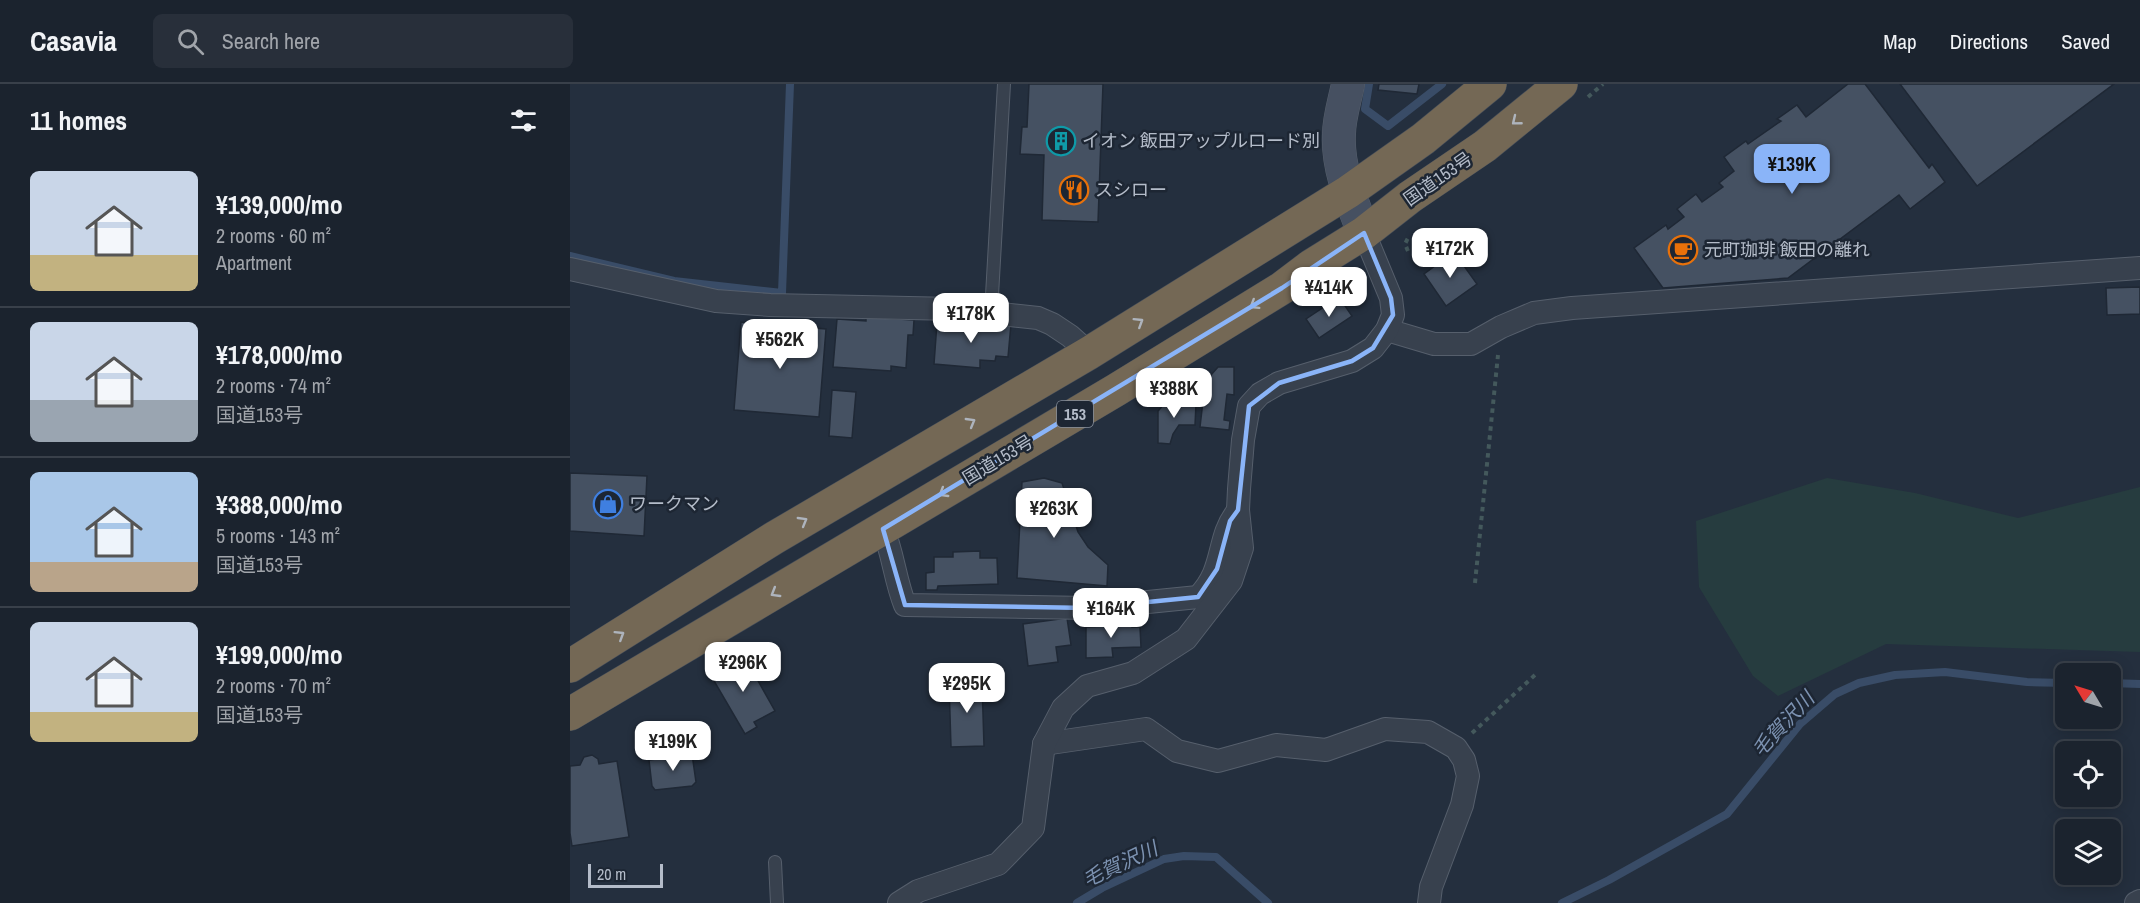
<!DOCTYPE html>
<html lang="en">
<head>
<meta charset="utf-8">
<style>
  body { margin:0; font-family:"Archivo Narrow","Noto Sans JP",sans-serif; background:#282f3a; color:#f1f3f6; height:100vh; display:flex; flex-direction:column; font-size:22px; white-space:nowrap }
  * { box-sizing:border-box; margin:0 }
  p { font-size:20px; color:#a0a4aa }
  .icon { flex:none; width:33px; height:33px; fill:none; stroke:currentColor; stroke-width:2; stroke-linecap:round; stroke-linejoin:round }
  .map { position:relative; flex:1; overflow:hidden }
  .drawer { display:flex; flex-direction:column; background:#1b232e; width:570px }
  .drawer>* { flex:none }
  .needle { width:39px; rotate:308deg }
  .controls { position:absolute; left:1485px; top:579px; display:grid; gap:12px }
  .controls a { display:grid; place-items:center; width:66px; height:66px; border-radius:9px; background:#1b232e; box-shadow:0 3px 15px #0003,0 0 0 2px #39404a; font-size:30px }
  .scale { position:absolute; left:18px; bottom:15px; width:75px; box-sizing:border-box; padding-left:6px; border:3px solid #b4bcc9; border-top:0; font-size:16px; line-height:21px; white-space:nowrap; color:#b4bcc9; -webkit-text-stroke:4px #1d2633; paint-order:stroke }
  .price { position:absolute; translate:-50% -51px; padding:0 14px; border-radius:12px; background:#fff; color:#222; font-size:20px; line-height:39px; filter:drop-shadow(0 2px 3px #0008) }
  .price::after { content:''; position:absolute; left:50%; top:36px; width:18px; height:14px; margin-left:-9px; background:inherit; clip-path:polygon(0 0,100% 0,50% 100%) }
  .price.on { background:#8ab4f8; color:#111 }
  ul { padding:0; list-style:none }
  li { display:flex; align-items:center; gap:18px; height:150px; padding:0 30px }
  li+li { border-top:2px solid #39404a }
  li span { display:grid; place-items:center; flex:none; width:168px; height:120px; border-radius:9px; color:#555 }
  li>.icon { margin-inline-start:auto }
  span .icon { width:72px; height:72px; fill:#fffc; stroke-width:1 }
  li b { font-size:26px }
  h2 { display:flex; justify-content:space-between; align-items:center; height:72px; padding:0 30px; font-size:26px }
  header { display:flex; align-items:center; gap:36px; box-sizing:border-box; height:84px; padding:0 30px; background:#1b232e; border-bottom:2px solid #39404a }
  header strong { font-size:28px }
  nav { display:flex; gap:33px; margin-inline-start:auto; font-size:21px }
  .search { width:420px; height:54px; background:#282f3a; display:flex; align-items:center; gap:15px; box-sizing:border-box; padding:0 21px; border-radius:9px; color:#a0a4aa; font-size:22px }
  main { display:flex; flex:1; min-height:0 }
  .map>svg:first-child { display:block }
  .green { fill:#263c3f }
  .lines { fill:none; stroke-linecap:round; stroke-linejoin:round }
  .stream { stroke:#394c67; stroke-width:8 }
  .building { fill:#455162; stroke:#1f2835; stroke-width:1.5 }
  .lane-casing { stroke:#565f6c; stroke-width:14 }
  .street-casing { stroke:#565f6c; stroke-width:24 }
  .secondary-casing { stroke:#565f6c; stroke-width:34 }
  .highway-casing { stroke:#434c59; stroke-width:34 }
  .path { stroke:#44595c; stroke-width:4; stroke-dasharray:4.5 4.5; stroke-linecap:butt }
  .lane { stroke:#38414e; stroke-width:12 }
  .street { stroke:#38414e; stroke-width:22 }
  .secondary { stroke:#465061; stroke-width:33 }
  .highway { stroke:#746855; stroke-width:33 }
  .oneway { stroke:#aeb4bd }
  .marked { fill:none; stroke:#8ab4f8; stroke-width:4.5; stroke-linejoin:round }
  .labels { text-anchor:middle; stroke-width:5; stroke-linejoin:round; paint-order:stroke }
  .shield { fill:#1d2633; stroke:#878f9c; stroke-width:1.5 }
  .shield-label { font-size:16px; font-weight:bold; fill:#b4bcc9 }
  .poi-label { font-size:18px; fill:#b4bcc9; stroke:#1d2633; text-anchor:start }
  .street-label { font-size:18px; fill:#b4bcc9; stroke:#1d2633 }
  .water-label { font-size:20px; font-style:italic; fill:#7c92b1; stroke:#1d2633 }
</style>
</head>
<body>
<header>
<strong>Casavia</strong>
<div class="search"><svg class="icon" aria-label="search" viewBox="0 0 24 24"><circle cx="10" cy="10" r="6"/><path d="M15 15l6 6"/></svg>Search here</div>
<nav><a>Map</a><a>Directions</a><a>Saved</a></nav>
</header>
<main>
<section class="drawer">
<h2>11 homes<svg class="icon" aria-label="filters" viewBox="0 0 24 24"><path d="M4 7h16M4 17h16"/><circle cx="9" cy="7" r="2"/><circle cx="15" cy="17" r="2"/></svg></h2>
<ul>
<li><span style="background:linear-gradient(#c9d6e8 70%,#c2b280 0)"><svg class="icon" aria-label="home" viewBox="0 0 24 24"><path d="M3 11l9-7 9 7M6 9v11h12V9"/></svg></span><div><b>¥139,000/mo</b><p>2 rooms · 60 m²</p><p>Apartment</p></div></li>
<li><span style="background:linear-gradient(#c9d6e8 65%,#9aa5b1 0)"><svg class="icon" aria-label="home" viewBox="0 0 24 24"><path d="M3 11l9-7 9 7M6 9v11h12V9"/></svg></span><div><b>¥178,000/mo</b><p>2 rooms · 74 m²</p><p>国道153号</p></div></li>
<li><span style="background:linear-gradient(#a9c7e8 75%,#b9a48a 0)"><svg class="icon" aria-label="home" viewBox="0 0 24 24"><path d="M3 11l9-7 9 7M6 9v11h12V9"/></svg></span><div><b>¥388,000/mo</b><p>5 rooms · 143 m²</p><p>国道153号</p></div></li>
<li><span style="background:linear-gradient(#c9d6e8 75%,#c2b280 0)"><svg class="icon" aria-label="home" viewBox="0 0 24 24"><path d="M3 11l9-7 9 7M6 9v11h12V9"/></svg></span><div><b>¥199,000/mo</b><p>2 rooms · 70 m²</p><p>国道153号</p></div></li>
</ul>
</section>
<div class="map">
<svg width="1570" height="819" viewBox="0 0 1570 819">
  <rect width="100%" height="100%" fill="#242f3e"/>
  <polygon class="green" points="1257,394 1345,409 1448,434 1570,403 1570,568 1316,560 1208,612 1183,592 1129,503 1126,437"/>
  <g class="lines">
    <g class="stream">
      <polyline points="799,0 795,25 818,42 872,0"/>
      <polyline points="0,172 104,197 212,209 220,0"/>
      <polyline points="1540,599 1570,600"/>
      <polyline points="507,819 532,804 594,775 614,772 646,773 698,819"/>
      <polyline points="992,819 1039,796 1157,730 1230,640 1265,610 1289,599 1325,591 1375,588 1457,598 1496,599"/>
    </g>
  </g>
  <g class="building">
    <polygon points="459,0 533,0 528,138 472,136 474,71 450,70 452,43 457,43"/>
    <polygon points="809,0 849,0 847,10 808,6"/>
    <polygon points="1278,0 1295,0 1359,84 1362,80 1375,98 1340,125 1329,111 1218,194 1093,204 1064,164 1096,141 1098,145 1114,133 1107,125 1126,110 1132,118 1153,103 1149,99 1164,87 1154,73 1176,57 1178,60 1211,37 1207,35 1227,21 1236,33"/>
    <polygon points="1330,0 1544,0 1407,102"/>
    <polygon points="884,168 907,200 876,222 854,190"/>
    <polygon points="1570,203 1570,230 1537,231 1536,204"/>
    <polygon points="769,213 782,232 749,254 736,235"/>
    <polygon points="296,233 344,236 343,251 338,251 336,284 321,282 321,287 263,283 267,235 296,237"/>
    <polygon points="171,238 256,245 249,333 164,326"/>
    <polygon points="411,238 441,240 438,273 426,272 425,277 410,276 410,284 364,280 367,239 411,242"/>
    <polygon points="648,283 664,283 664,311 657,310 654,336 660,337 659,346 630,343 636,291 641,291"/>
    <polygon points="262,306 286,308 282,354 259,352"/>
    <polygon points="596,318 626,320 625,341 609,341 603,350 600,360 588,359 588,327"/>
    <polygon points="0,389 77,392 74,452 0,447"/>
    <polygon points="474,394 492,399 508,448 518,463 538,481 537,502 447,494 452,398"/>
    <polygon points="410,467 410,474 427,474 428,500 368,502 367,506 356,506 356,489 364,488 364,473 383,473 383,468"/>
    <polygon points="497,534 501,561 486,563 488,578 458,582 453,540"/>
    <polygon points="537,537 562,537 562,543 570,543 571,563 542,564 543,573 516,574 516,543 537,542"/>
    <polygon points="173,570 205,627 184,638 187,643 175,650 140,590"/>
    <polygon points="412,598 414,662 381,663 379,599"/>
    <polygon points="122,670 126,698 122,702 85,706 82,702 79,676"/>
    <polygon points="22,671 28,675 29,680 47,677 59,753 2,762 0,749 0,682 10,681 14,673"/>
  </g>
  <g class="lines">
    <g class="lane-casing">
      <g id="lane">
        <polyline points="421,229 434,0"/>
        <polyline points="205,778 207,819"/>
      </g>
    </g>
    <g class="street-casing">
      <g id="street">
        <polyline points="0,185 146,217 200,221 385,225 468,234 482,240 500,252 519,269"/>
        <polyline points="817,246 864,260 901,260 931,243 964,229 1002,224 1570,184"/>
        <path d="M313,445C323,469 325,496 335,521L518,524L628,513C656,485 646,455 667,428"/>
        <polyline points="474,660 576,645 607,667 648,677 706,661 756,666 815,645 858,648 886,664 894,676 898,692 892,721 861,803 859,819"/>
        <polyline points="329,819 348,807 428,780 463,744 474,660 493,624 517,602 563,589 616,555 661,497 672,464 668,426 669,405 673,356 679,322 690,310 709,299 782,277 803,264 817,246 823,231 821,214 794,149"/>
        <polyline points="1566,819 1570,817"/>
      </g>
    </g>
    <g class="secondary-casing">
      <path id="secondary" d="M778,0C775,16 769,34 769,50C767,84 782,118 794,149"/>
    </g>
    <g class="highway-casing">
      <g id="highway">
        <polyline points="0,582 204,454 519,269 778,108 853,55 920,0"/>
        <polyline points="0,630 546,306 712,204 741,182 794,149 840,113 915,62 991,0"/>
      </g>
    </g>
    <g class="path">
      <polyline points="1018,13 1033,0"/>
      <polyline points="838,167 835,160 839,152"/>
      <polyline points="772,196 785,202"/>
      <polyline points="905,499 928,271"/>
      <polyline points="902,649 965,591"/>
    </g>
    <use href="#lane" class="lane"/>
    <use href="#street" class="street"/>
    <use href="#secondary" class="secondary"/>
    <use href="#highway" class="highway"/>
  </g>
  <defs><path id="oneway-chevron" d="M-2-3.5L2.5 0L-2 3.5" fill="none" stroke-width="1.6" stroke-linecap="round" stroke-linejoin="round" transform="scale(1.5)"/></defs>
  <g class="oneway">
    <use href="#oneway-chevron" transform="translate(946 37) rotate(141)"/>
    <use href="#oneway-chevron" transform="translate(684 221) rotate(148)"/>
    <use href="#oneway-chevron" transform="translate(569 238) rotate(-32)"/>
    <use href="#oneway-chevron" transform="translate(401 338) rotate(-30)"/>
    <use href="#oneway-chevron" transform="translate(373 409) rotate(149)"/>
    <use href="#oneway-chevron" transform="translate(233 437) rotate(-30)"/>
    <use href="#oneway-chevron" transform="translate(205 509) rotate(149)"/>
    <use href="#oneway-chevron" transform="translate(50 551) rotate(-32)"/>
  </g>
  <path class="marked" d="M794,149L821,214L823,231L803,264L782,277L709,299L679,322L668,426L660,437L647,485L628,513L518,524L335,521L313,445L712,204Z"/>
  <defs>
    <g id="building-ring" transform="scale(1.5)"><circle r="9.5" fill="#1d2633" stroke="#0f9aa8" stroke-width="1.5"/><path d="M-4-6H4V6H1V3H-1V6H-4ZM-2.5-4.3h1.7v1.8h-1.7ZM.8-4.3h1.7v1.8H.8ZM-2.5-1h1.7V.8h-1.7ZM.8-1h1.7V.8H.8Z" fill="#0f9aa8"/></g>
    <g id="restaurant-ring" transform="scale(1.5)"><circle r="9.5" fill="#1d2633" stroke="#e8710a" stroke-width="1.5"/><path d="M-5-6h1v4h1v-4h1v4h1v-4h1v5L-1.5 .5V6h-2V.5L-5-1ZM5-6V6H3V1.5H1.5Q1.5-4 5-6Z" fill="#e8710a"/></g>
    <g id="cafe-ring" transform="scale(1.5)"><circle r="9.5" fill="#1d2633" stroke="#e8710a" stroke-width="1.5"/><path d="M-5.5-4.5H6V0H3Q3 3.5 0 3.5H-2.5Q-5.5 3.5-5.5 0ZM3-3.2v2h1.7v-2ZM-6 4.5H4V6H-6Z" fill="#e8710a"/></g>
    <g id="shop-ring" transform="scale(1.5)"><circle r="9.5" fill="#1d2633" stroke="#3f7fe0" stroke-width="1.5"/><path d="M-5-2.5h2.3a2.7 3.5 0 0 1 5.4 0H5L5.5 6h-11ZM-1.5-2.5h3a1.5 2.3 0 0 0-3 0Z" fill="#3f7fe0"/></g>
  </defs>
  <g fill-rule="evenodd">
    <use href="#building-ring" x="491" y="57"/>
    <use href="#restaurant-ring" x="504" y="106"/>
    <use href="#cafe-ring" x="1113" y="166"/>
    <use href="#shop-ring" x="38" y="420"/>
  </g>
  <g class="labels">
    <rect class="shield" x="487" y="317" width="36" height="26" rx="4.5"/>
    <g class="shield-label">
      <text x="505" y="336">153</text>
    </g>
    <g class="poi-label">
      <text x="512" y="63">イオン 飯田アップルロード別</text>
      <text x="525" y="112">スシロー</text>
      <text x="1134" y="172">元町珈琲 飯田の離れ</text>
      <text x="59" y="426">ワークマン</text>
    </g>
    <g class="street-label">
      <text transform="translate(868 95) rotate(-35)" y="6">国道153号</text>
      <text transform="translate(428 376) rotate(-31)" y="6">国道153号</text>
    </g>
    <g class="water-label">
      <text transform="translate(1213 640) rotate(-47)" y="7">毛賀沢川</text>
      <text transform="translate(550 780) rotate(-25)" y="7">毛賀沢川</text>
    </g>
  </g>
</svg>
<div class="controls">
<a><svg class="needle" viewBox="-14 -14 28 28"><path d="M0-13l5 13h-10z" fill="#e53935"/><path d="M0 13l5-13h-10z" fill="#a0a4aa"/></svg></a>
<a><svg class="icon" aria-label="locate" viewBox="0 0 24 24"><circle cx="12" cy="12" r="6"/><path d="M12 2v4M12 18v4M2 12h4M18 12h4"/></svg></a>
<a><svg class="icon" aria-label="layers" viewBox="0 0 24 24"><path d="M12 4l9 5-9 5-9-5zM3 14l9 5 9-5"/></svg></a>
</div>
<div class="scale">20 m</div>
<b class="price on" style="left:1222px;top:111px">¥139K</b>
<b class="price" style="left:880px;top:195px">¥172K</b>
<b class="price" style="left:759px;top:234px">¥414K</b>
<b class="price" style="left:401px;top:260px">¥178K</b>
<b class="price" style="left:210px;top:286px">¥562K</b>
<b class="price" style="left:604px;top:335px">¥388K</b>
<b class="price" style="left:484px;top:455px">¥263K</b>
<b class="price" style="left:541px;top:555px">¥164K</b>
<b class="price" style="left:173px;top:609px">¥296K</b>
<b class="price" style="left:397px;top:630px">¥295K</b>
<b class="price" style="left:103px;top:688px">¥199K</b>
</div>
</main>
</body>
</html>
